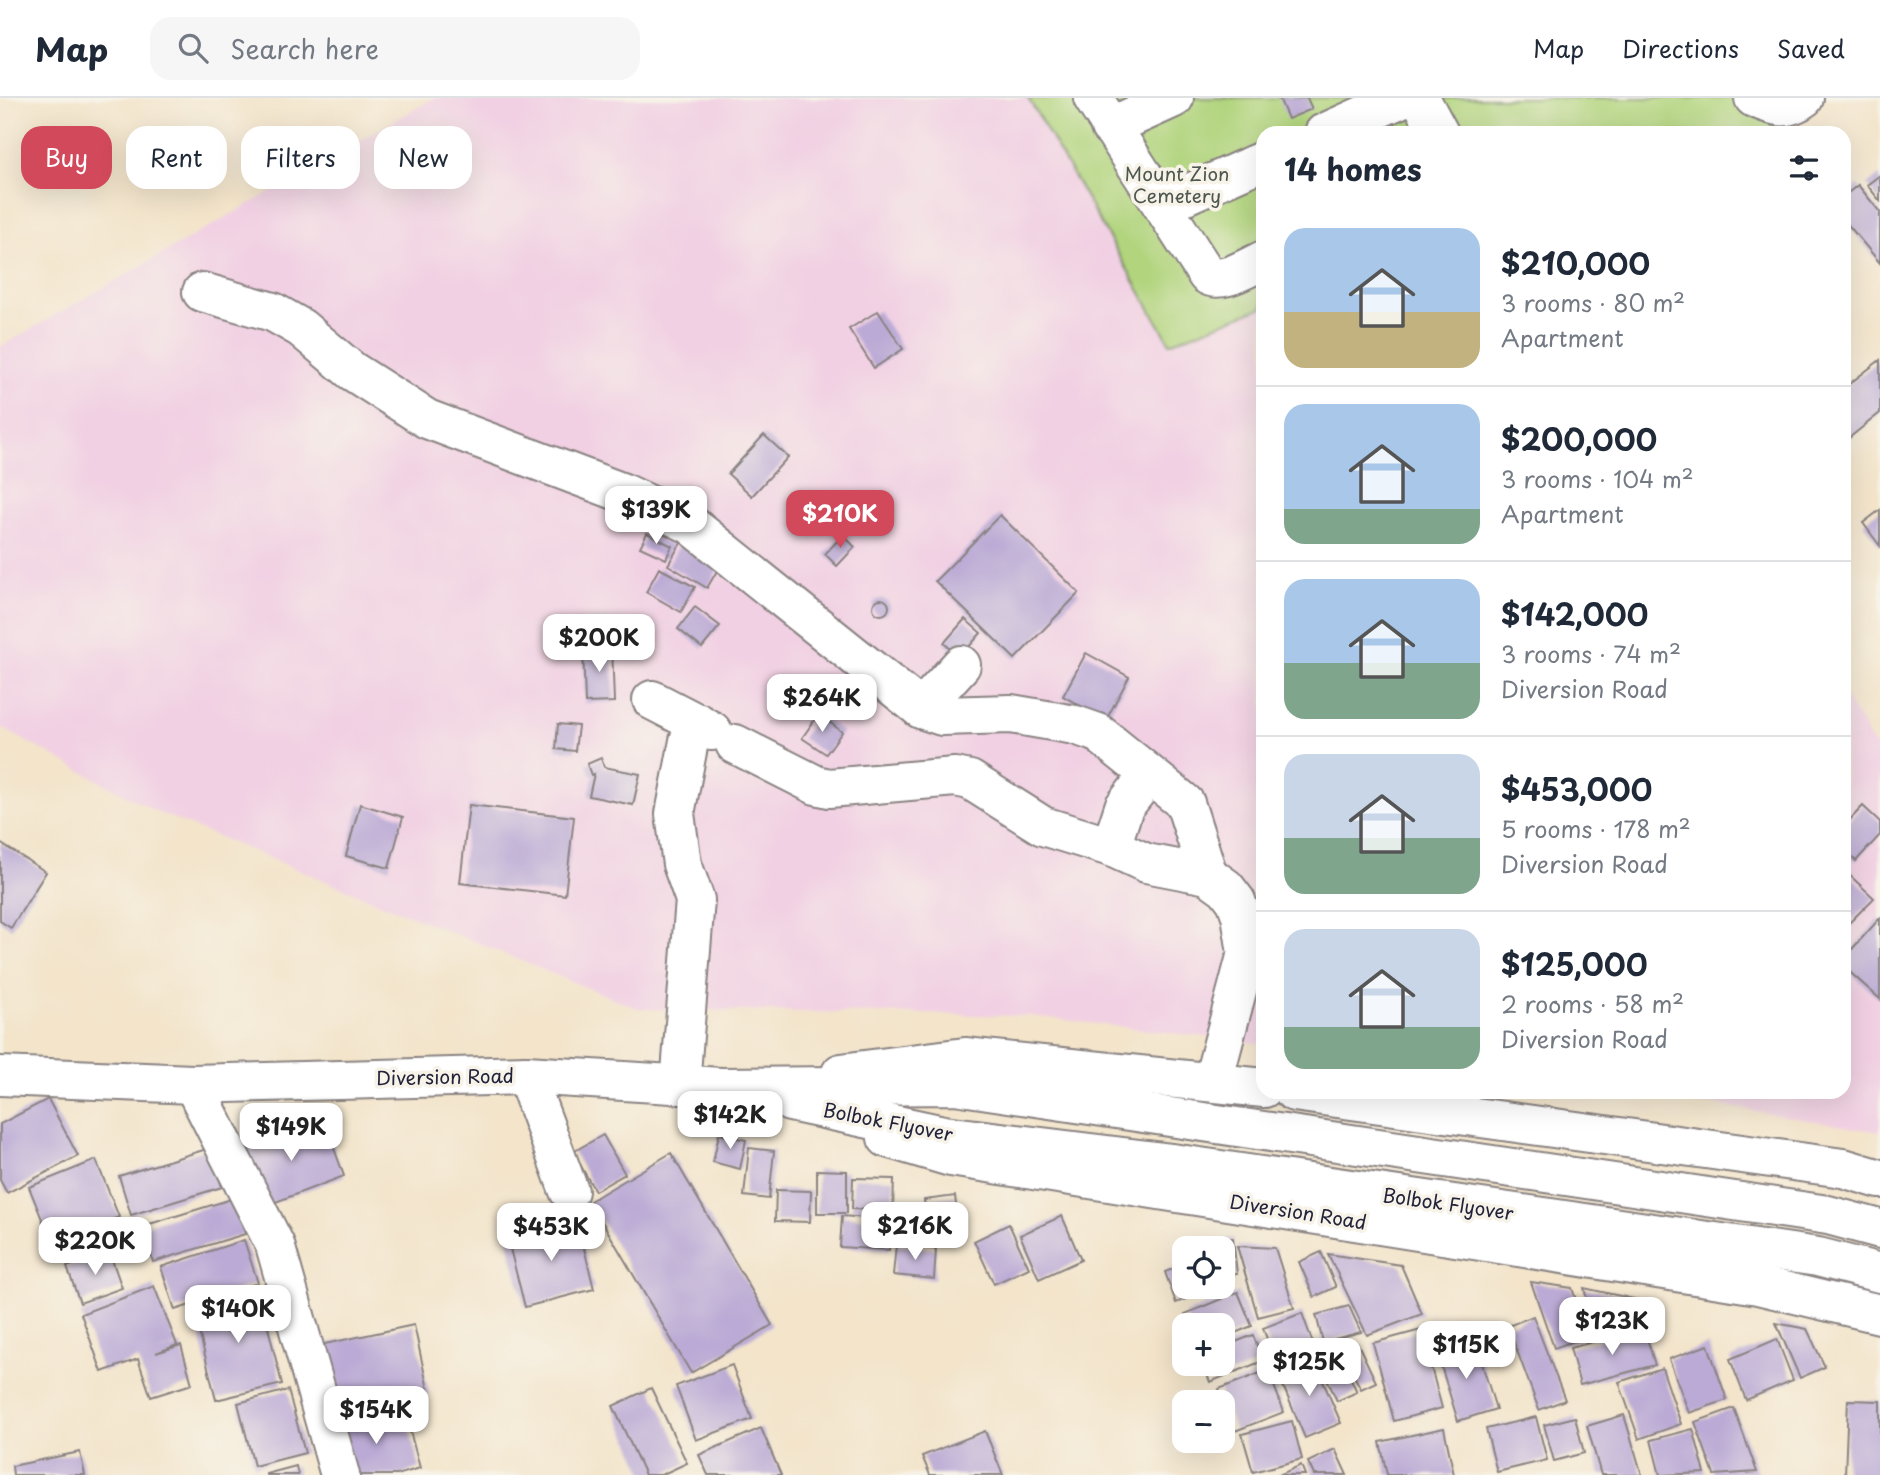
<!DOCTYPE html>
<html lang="en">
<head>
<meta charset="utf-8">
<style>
  body { margin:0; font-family:"Playpen Sans",sans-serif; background:#f6f6f7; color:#1f2937; height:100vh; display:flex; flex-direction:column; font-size:26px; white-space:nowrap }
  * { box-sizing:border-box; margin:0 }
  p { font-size:23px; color:#747a83 }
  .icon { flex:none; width:38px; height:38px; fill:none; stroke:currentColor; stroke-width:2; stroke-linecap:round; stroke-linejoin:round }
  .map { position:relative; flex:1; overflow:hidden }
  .details { position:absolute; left:1256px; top:28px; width:595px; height:973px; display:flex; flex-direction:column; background:#fff; border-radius:21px; box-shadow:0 7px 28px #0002 }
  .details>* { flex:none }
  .banner { position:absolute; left:21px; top:28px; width:665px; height:63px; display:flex; gap:14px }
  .buttons { position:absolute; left:1172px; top:1138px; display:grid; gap:14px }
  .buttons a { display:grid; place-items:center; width:63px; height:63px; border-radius:14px; background:#fff; box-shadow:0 7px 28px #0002; font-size:35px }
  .price { position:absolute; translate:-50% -60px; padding:0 16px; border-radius:14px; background:#fff; color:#222; font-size:23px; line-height:46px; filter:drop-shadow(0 2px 4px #0008) }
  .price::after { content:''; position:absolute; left:50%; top:42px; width:21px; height:16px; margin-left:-10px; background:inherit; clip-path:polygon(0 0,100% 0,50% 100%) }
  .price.on { background:#d1495b; color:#fff }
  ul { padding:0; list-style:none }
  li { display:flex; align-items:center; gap:21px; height:175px; padding:0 28px }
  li+li { border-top:2px solid #e0e1e3 }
  li span { display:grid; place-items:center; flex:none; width:196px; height:140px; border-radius:21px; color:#555 }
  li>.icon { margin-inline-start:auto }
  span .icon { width:84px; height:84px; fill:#fffc; stroke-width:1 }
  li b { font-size:30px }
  h2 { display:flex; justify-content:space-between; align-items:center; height:84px; padding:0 28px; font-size:30px }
  .pill { padding:0 24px; border-radius:21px; background:#fff; box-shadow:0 7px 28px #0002; font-size:24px; line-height:63px }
  .pill.on { background:#d1495b; color:#fff }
  header { display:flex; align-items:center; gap:42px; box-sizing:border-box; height:98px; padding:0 35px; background:#fff; border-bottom:2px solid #e0e1e3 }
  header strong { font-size:33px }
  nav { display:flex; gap:38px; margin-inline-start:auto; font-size:24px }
  .search { width:490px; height:63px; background:#f6f6f7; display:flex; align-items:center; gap:18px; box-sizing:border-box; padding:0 24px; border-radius:21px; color:#747a83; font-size:26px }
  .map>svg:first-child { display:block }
  .built { fill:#f1d0e3 }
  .green { fill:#b1d47d; stroke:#6a7b5c; stroke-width:2 }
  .building { fill:#bbaad5 }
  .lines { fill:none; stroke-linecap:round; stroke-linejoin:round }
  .minor-casing { stroke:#8a8382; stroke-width:42 }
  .major-casing { stroke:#8a8382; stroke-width:42 }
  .highway-casing { stroke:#8a8382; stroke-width:42 }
  .minor { stroke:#fff; stroke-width:38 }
  .major { stroke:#fff; stroke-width:38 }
  .highway { stroke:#fff; stroke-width:38 }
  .labels { text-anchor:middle; stroke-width:7; stroke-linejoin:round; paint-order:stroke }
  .park-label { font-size:19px; fill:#4d574f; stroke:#f7f3e8 }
  .street-label { font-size:19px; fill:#22223b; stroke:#f7f3e8 }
</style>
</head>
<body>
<header>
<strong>Map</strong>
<div class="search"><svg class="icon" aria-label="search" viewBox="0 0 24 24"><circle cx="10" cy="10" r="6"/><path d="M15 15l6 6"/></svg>Search here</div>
<nav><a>Map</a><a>Directions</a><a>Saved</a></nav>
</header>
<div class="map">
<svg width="1880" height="1377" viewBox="0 0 1880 1377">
  <rect width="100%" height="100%" fill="#f7f3e8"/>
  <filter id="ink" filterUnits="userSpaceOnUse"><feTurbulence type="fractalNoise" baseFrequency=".0143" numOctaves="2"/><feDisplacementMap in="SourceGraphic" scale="14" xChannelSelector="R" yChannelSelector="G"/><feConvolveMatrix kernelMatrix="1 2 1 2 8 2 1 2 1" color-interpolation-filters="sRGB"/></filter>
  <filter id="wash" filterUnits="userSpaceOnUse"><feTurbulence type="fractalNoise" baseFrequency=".00686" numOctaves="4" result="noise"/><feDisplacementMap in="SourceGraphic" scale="28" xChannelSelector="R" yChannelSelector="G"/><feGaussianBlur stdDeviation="1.57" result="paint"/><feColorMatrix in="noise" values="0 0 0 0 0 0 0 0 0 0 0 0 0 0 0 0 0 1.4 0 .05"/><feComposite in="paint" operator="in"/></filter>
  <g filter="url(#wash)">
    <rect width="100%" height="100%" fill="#f3e4ca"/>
    <g class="built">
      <polygon points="434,0 1028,0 1170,245 1263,209 1263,946 1033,918 639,911 157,714 0,629 0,249"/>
      <polygon points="1845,598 1880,658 1880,1034 1642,994 1844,994"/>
    </g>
    <polygon class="green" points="1028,0 1760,0 1779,35 1264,35 1263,209 1170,245"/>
    <g id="blocks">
      <g class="building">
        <polygon points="1279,0 1307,0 1312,11 1288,21"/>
        <polygon points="1390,14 1398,35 1370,35"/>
        <polygon points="1880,77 1880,103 1867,87"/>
        <polygon points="1858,87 1880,114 1880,165 1844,122 1844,98"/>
        <polygon points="878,213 903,251 874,270 849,231"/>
        <polygon points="1880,262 1880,315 1844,344 1844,290"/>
        <polygon points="764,337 788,359 752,398 728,376"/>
        <polygon points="1880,412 1880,448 1863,425"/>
        <polygon points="1000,417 1079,495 1015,561 935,483"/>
        <polygon points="647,435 672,448 666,461 640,449"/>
        <polygon points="843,437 855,449 837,468 825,456"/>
        <polygon points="682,443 721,466 707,490 668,467"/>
        <polygon points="659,470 695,489 681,514 646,494"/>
        <circle cx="881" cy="509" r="8"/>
        <polygon points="695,509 720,528 702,550 678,531"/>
        <polygon points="965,521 981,535 960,559 944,545"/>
        <polygon points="612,547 614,604 585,605 583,549"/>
        <polygon points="1086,555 1129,579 1106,622 1063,598"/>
        <polygon points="819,616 842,634 826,656 802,640"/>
        <polygon points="558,626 578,628 575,653 556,651"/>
        <polygon points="601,660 604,669 640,676 633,707 589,698 594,676 591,677 587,666"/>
        <polygon points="360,706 403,719 389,770 346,758"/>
        <polygon points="469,707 574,719 565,797 460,785"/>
        <polygon points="1863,708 1880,724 1880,737 1856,763 1844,752 1844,728"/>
        <polygon points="0,745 46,774 11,830 0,823"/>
        <polygon points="1844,772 1874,800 1844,830"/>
        <polygon points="1880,820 1880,901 1844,869 1844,860"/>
        <polygon points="48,1001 78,1058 7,1095 0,1082 0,1026"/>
        <polygon points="323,1020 344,1078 260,1110 238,1052"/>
        <polygon points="719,1036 746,1042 740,1071 713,1064"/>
        <polygon points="603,1037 625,1076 595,1093 573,1054"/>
        <polygon points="210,1050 222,1089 131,1117 119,1078"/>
        <polygon points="749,1050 774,1053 769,1101 744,1098"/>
        <polygon points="671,1055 772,1227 691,1275 590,1103"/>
        <polygon points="96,1062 119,1119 52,1146 29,1089"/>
        <polygon points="817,1072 847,1073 847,1115 817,1115"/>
        <polygon points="853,1080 894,1081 893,1113 852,1111"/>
        <polygon points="776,1092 811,1093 810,1124 775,1123"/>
        <polygon points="955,1098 960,1141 930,1145 924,1102"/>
        <polygon points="235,1100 245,1136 153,1164 143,1128"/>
        <polygon points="842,1118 890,1122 889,1152 840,1149"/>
        <polygon points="1062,1118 1081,1162 1039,1181 1020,1137"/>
        <polygon points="577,1121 594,1191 525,1209 507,1139"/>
        <polygon points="1009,1126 1029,1170 994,1186 974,1143"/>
        <polygon points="1233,1140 1237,1176 1223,1178 1223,1150 1208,1150 1207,1143"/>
        <polygon points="244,1142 258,1185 175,1212 161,1169"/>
        <polygon points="896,1147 936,1151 934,1181 893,1177"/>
        <polygon points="1237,1148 1275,1150 1294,1210 1258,1219"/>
        <polygon points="109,1153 122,1190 80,1205 67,1169"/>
        <polygon points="1321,1154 1336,1189 1314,1199 1299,1164"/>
        <polygon points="1328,1156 1401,1167 1422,1216 1367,1237"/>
        <polygon points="1185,1166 1185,1188 1211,1188 1212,1191 1176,1205 1165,1174"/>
        <polygon points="1531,1184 1572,1190 1588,1238 1554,1250"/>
        <polygon points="154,1188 177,1247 156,1255 181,1247 192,1286 151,1299 138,1261 102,1274 81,1216"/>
        <polygon points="1584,1190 1639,1202 1647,1223 1596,1236"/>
        <polygon points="259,1193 282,1286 216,1302 193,1209"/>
        <polygon points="1238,1194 1252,1228 1223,1240 1223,1227 1189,1227 1185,1216"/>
        <polygon points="1349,1208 1361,1234 1323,1244 1316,1217"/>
        <polygon points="1302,1215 1316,1254 1277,1268 1263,1230"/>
        <polygon points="1533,1218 1565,1302 1539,1312 1508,1228"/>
        <polygon points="1776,1225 1807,1231 1825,1269 1800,1280"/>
        <polygon points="414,1227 429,1296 336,1316 320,1247"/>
        <polygon points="1644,1230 1655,1267 1580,1287 1570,1250"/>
        <polygon points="1421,1232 1442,1310 1394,1323 1373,1245"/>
        <polygon points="1253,1237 1263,1263 1210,1284 1202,1265 1223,1265 1223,1249"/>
        <polygon points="1777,1241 1793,1282 1746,1302 1730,1261"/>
        <polygon points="1475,1243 1496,1311 1458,1323 1437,1255"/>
        <polygon points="1358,1246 1376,1284 1361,1291 1342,1255"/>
        <polygon points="1708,1247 1727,1302 1689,1315 1669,1261"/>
        <polygon points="1338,1252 1357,1294 1337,1303 1318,1261"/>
        <polygon points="1313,1260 1341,1325 1305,1340 1278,1276"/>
        <polygon points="732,1267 752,1321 696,1342 676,1288"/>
        <polygon points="1662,1270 1681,1326 1639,1341 1619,1284"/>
        <polygon points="1268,1272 1284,1314 1235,1333 1219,1291"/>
        <polygon points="651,1290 687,1365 661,1377 645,1377 613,1308"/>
        <polygon points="288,1292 305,1355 254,1368 238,1305"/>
        <polygon points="1848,1302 1880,1303 1880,1377 1845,1377"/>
        <polygon points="1734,1310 1757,1374 1714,1377 1695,1324"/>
        <polygon points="404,1311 420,1370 397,1377 343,1377 330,1331"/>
        <polygon points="1624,1317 1642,1377 1601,1377 1587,1328"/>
        <polygon points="1536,1319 1547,1362 1497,1374 1486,1331"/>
        <polygon points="1575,1319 1584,1355 1554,1363 1544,1327"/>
        <polygon points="1292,1323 1302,1361 1253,1374 1242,1336"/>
        <polygon points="761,1330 781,1377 708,1377 699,1357"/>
        <polygon points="1444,1330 1454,1377 1387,1377 1380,1344"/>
        <polygon points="1693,1331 1705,1375 1660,1377 1651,1342"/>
        <polygon points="985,1333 1003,1377 930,1377 922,1358"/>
        <polygon points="1335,1351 1347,1377 1314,1377 1308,1364"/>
        <polygon points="80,1354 85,1377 13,1377 12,1368"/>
        <polygon points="1301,1367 1305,1377 1279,1377"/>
        <polygon points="296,1368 298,1377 266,1377 266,1376"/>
      </g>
    </g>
  </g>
  <g filter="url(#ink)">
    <use href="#blocks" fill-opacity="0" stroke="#8a8382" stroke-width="2"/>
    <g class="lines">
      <g class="minor-casing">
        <g id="minor">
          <path d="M1093,0L1207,177C1221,187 1249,168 1264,162"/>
          <polyline points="1420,0 1439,35"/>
          <path d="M1754,0C1773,8 1786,14 1804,0"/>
          <polyline points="1110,29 1174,0"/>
          <polyline points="1324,35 1402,0"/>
          <polyline points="1163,107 1264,62"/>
          <polyline points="202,194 273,214 301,230 352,273 427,321 626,396 690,426 921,611 942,618 1011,616 1075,627 1098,635 1185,705 1208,777"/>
          <polyline points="652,602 712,633"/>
          <polyline points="921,611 961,567"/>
          <polyline points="735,646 816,687 829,690 955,679 970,682 1043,728 1111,749 1146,765 1208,777 1226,790 1236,803 1241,817 1247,855 1213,983"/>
          <polyline points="1111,749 1124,709 1149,677"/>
          <polyline points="526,977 569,1093"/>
          <polyline points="193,986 275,1147 340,1377"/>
          <polyline points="680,987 695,802 682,766 675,716 689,643 699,625"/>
        </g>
      </g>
      <g class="major-casing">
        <g id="major">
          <polyline points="841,975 965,959 1264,990"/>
          <polyline points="1294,994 1843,1070 1880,1081"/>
          <polyline points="887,1040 951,1059 1758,1187 1880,1216"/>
        </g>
      </g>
      <g class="highway-casing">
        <g id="highway">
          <polyline points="0,978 193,986 526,977 721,989 955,987 1828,1117 1880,1131"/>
          <polyline points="790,1004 944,1037 1172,1065 1818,1159 1880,1175"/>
        </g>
      </g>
      <use href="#minor" class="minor"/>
      <use href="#major" class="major"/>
      <use href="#highway" class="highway"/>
    </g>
  </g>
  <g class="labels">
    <g class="park-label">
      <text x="1177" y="83">Mount Zion<tspan x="1177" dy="22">Cemetery</tspan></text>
    </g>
    <g class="street-label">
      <text transform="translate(445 979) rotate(-1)" y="7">Diversion Road</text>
      <text transform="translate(888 1024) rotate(11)" y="7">Bolbok Flyover</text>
      <text transform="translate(1448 1106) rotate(8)" y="7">Bolbok Flyover</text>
      <text transform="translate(1298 1114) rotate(9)" y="7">Diversion Road</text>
    </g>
  </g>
</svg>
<div class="buttons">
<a><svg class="icon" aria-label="locate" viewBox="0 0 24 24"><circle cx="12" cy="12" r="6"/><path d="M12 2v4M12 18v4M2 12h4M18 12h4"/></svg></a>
<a>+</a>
<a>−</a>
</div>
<b class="price" style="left:656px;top:448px">$139K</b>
<b class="price on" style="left:840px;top:452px">$210K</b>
<b class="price" style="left:599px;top:576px">$200K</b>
<b class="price" style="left:822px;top:636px">$264K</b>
<b class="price" style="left:730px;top:1053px">$142K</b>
<b class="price" style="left:291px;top:1065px">$149K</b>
<b class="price" style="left:915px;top:1164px">$216K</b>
<b class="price" style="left:551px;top:1165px">$453K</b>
<b class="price" style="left:95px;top:1179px">$220K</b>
<b class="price" style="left:238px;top:1247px">$140K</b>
<b class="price" style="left:1612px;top:1259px">$123K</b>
<b class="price" style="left:1466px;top:1283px">$115K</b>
<b class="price" style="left:1309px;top:1300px">$125K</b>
<b class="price" style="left:376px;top:1348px">$154K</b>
<div class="banner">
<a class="pill on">Buy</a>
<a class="pill">Rent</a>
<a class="pill">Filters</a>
<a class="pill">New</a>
</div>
<section class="details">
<h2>14 homes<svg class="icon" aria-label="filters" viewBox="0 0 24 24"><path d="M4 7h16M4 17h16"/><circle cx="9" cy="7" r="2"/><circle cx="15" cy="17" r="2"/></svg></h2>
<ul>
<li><span style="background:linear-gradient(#a9c7e8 60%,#c2b280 0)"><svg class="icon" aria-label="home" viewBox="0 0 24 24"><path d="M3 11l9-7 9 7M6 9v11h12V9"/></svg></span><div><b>$210,000</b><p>3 rooms · 80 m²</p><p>Apartment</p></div></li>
<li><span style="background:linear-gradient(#a9c7e8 75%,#7fa58c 0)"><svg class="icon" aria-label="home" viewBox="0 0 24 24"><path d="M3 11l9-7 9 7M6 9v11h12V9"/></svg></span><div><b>$200,000</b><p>3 rooms · 104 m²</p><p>Apartment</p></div></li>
<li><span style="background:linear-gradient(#a9c7e8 60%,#7fa58c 0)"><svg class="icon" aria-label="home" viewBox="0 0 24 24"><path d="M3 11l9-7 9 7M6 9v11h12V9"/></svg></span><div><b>$142,000</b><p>3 rooms · 74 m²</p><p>Diversion Road</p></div></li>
<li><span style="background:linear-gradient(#c9d6e8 60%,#7fa58c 0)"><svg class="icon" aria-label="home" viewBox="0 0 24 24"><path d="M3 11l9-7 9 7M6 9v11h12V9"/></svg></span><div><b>$453,000</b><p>5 rooms · 178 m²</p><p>Diversion Road</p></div></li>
<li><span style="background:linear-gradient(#c9d6e8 70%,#7fa58c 0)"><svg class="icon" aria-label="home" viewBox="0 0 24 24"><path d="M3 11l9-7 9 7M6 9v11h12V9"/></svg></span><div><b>$125,000</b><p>2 rooms · 58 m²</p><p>Diversion Road</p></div></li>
</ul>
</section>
</div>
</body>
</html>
